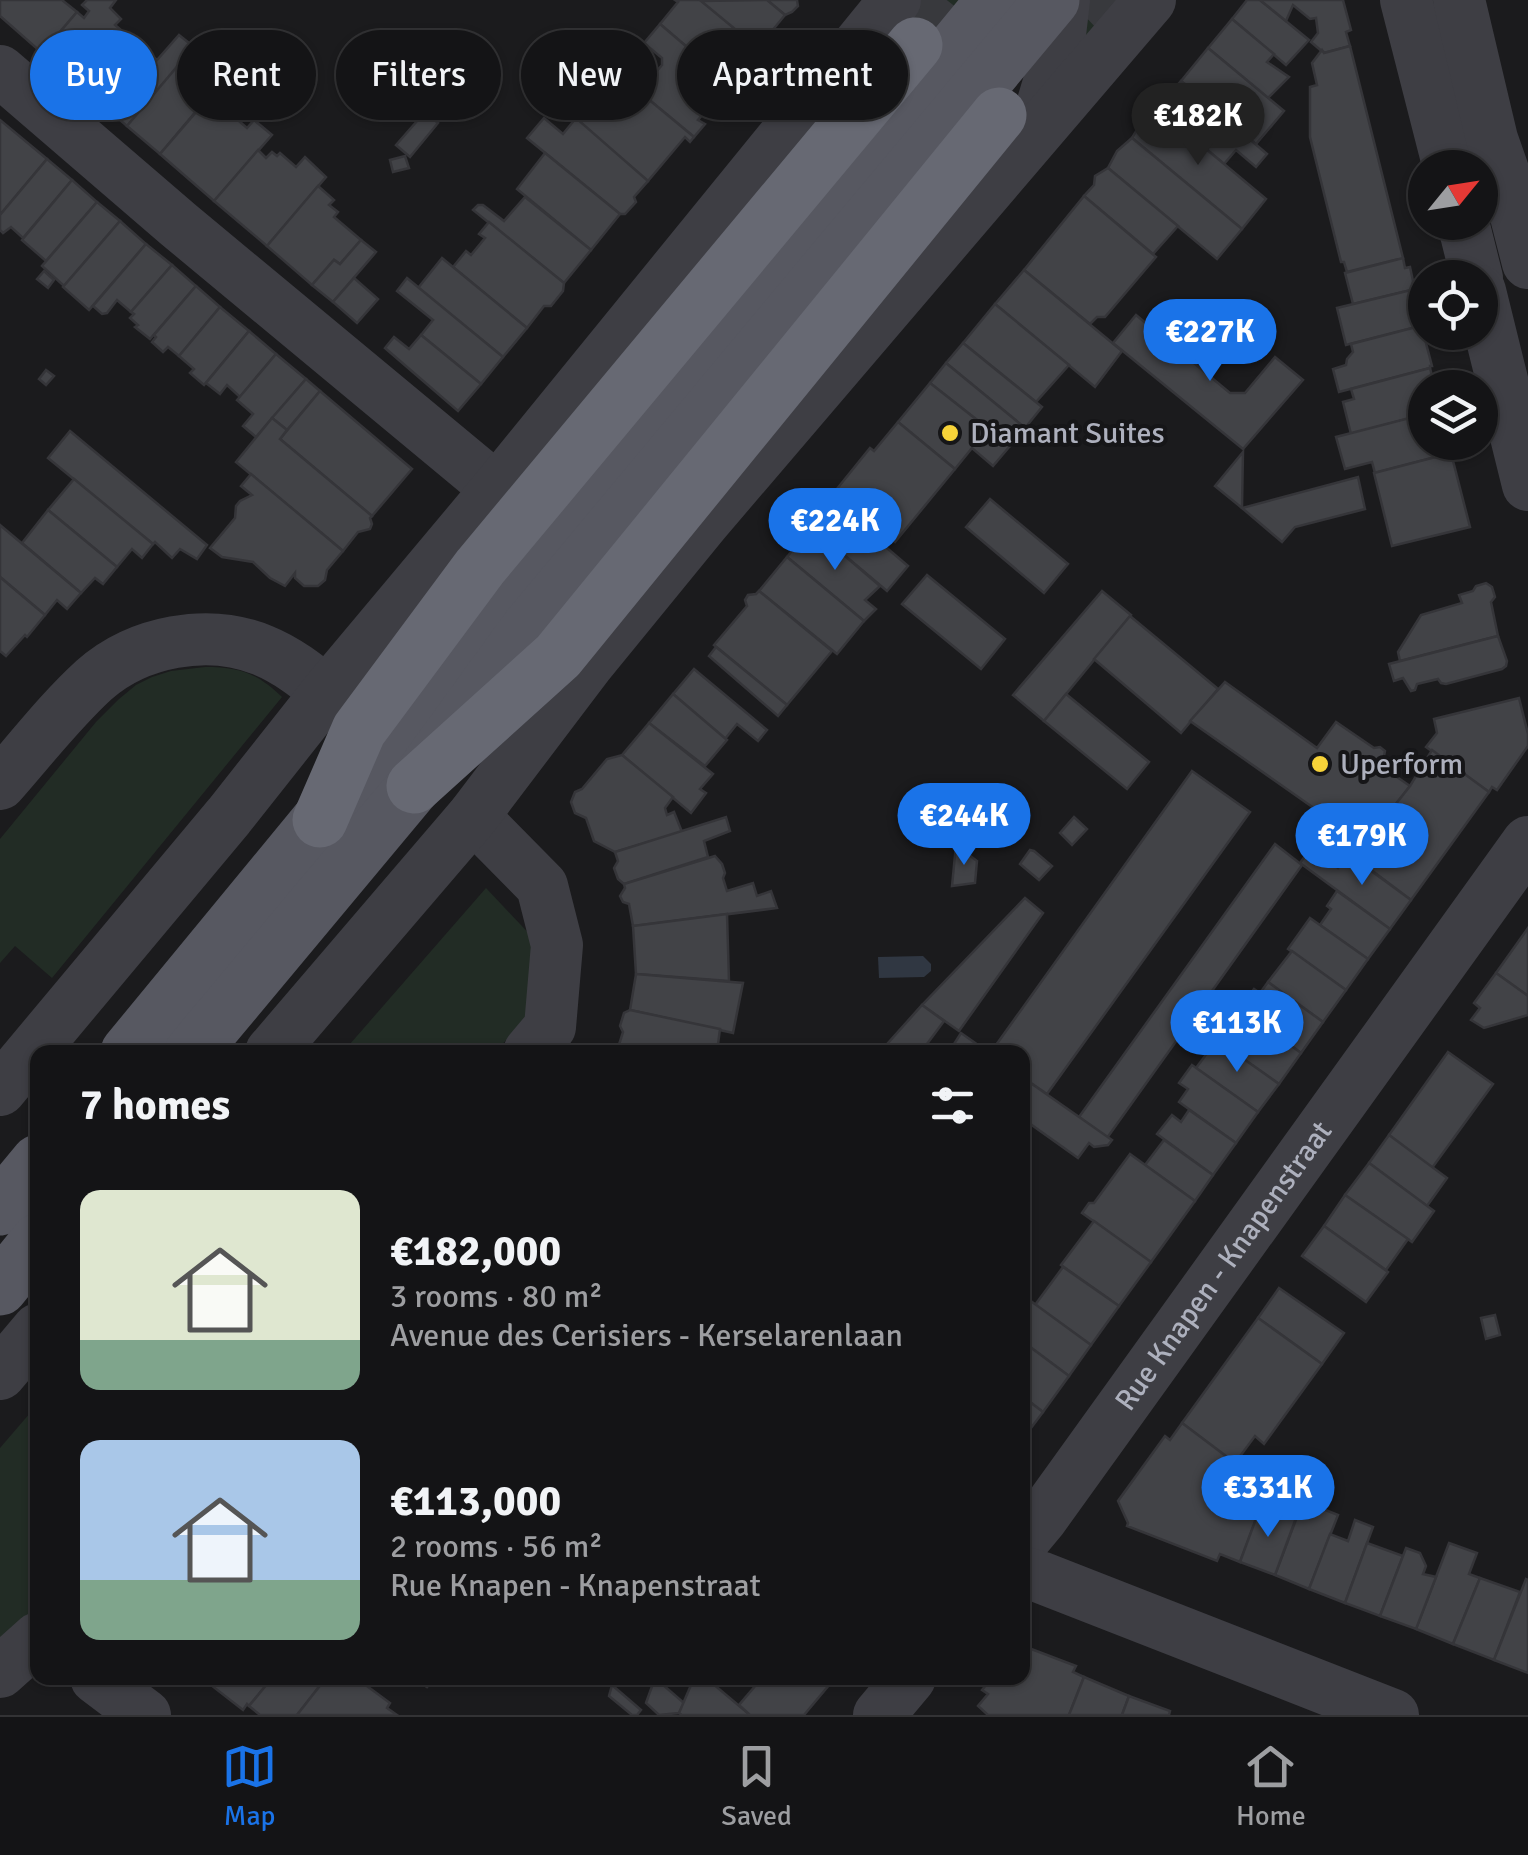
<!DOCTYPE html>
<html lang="en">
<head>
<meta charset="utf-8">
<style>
  body { margin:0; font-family:Signika,sans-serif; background:#1d1d1f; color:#f1f3f6; height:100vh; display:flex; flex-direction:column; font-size:38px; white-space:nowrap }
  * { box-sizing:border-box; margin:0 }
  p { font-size:32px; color:#9d9ea1 }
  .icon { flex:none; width:55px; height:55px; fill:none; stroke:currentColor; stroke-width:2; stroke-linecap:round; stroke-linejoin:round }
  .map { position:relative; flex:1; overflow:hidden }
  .sheet { position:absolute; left:30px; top:1045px; width:1000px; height:640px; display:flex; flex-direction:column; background:#141416; border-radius:20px; box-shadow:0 2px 8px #0004,0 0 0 2px #333335 }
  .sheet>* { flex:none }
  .banner { position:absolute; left:30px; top:30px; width:1000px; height:90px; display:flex; gap:20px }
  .needle { width:65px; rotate:60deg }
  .buttons { position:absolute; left:1408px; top:150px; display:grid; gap:20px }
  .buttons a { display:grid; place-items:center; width:90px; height:90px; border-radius:50%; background:#141416; box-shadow:0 2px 8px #0004,0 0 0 2px #333335; font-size:50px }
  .price { position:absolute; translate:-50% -85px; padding:0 22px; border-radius:35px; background:#1a73e8; color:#fff; font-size:32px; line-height:65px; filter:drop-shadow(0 2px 5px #0008) }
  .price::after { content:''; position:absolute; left:50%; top:60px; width:30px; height:22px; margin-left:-15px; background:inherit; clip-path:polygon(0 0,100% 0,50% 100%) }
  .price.active { background:#222; color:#fff }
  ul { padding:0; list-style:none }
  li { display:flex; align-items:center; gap:30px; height:250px; padding:0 50px }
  li span { display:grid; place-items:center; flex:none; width:280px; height:200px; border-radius:20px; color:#555 }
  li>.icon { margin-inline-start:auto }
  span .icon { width:120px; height:120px; fill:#fffc; stroke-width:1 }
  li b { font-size:42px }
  h2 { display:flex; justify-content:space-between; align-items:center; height:120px; padding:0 50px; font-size:42px }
  .tag { padding:0 35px; border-radius:45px; background:#141416; box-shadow:0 2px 8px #0004,0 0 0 2px #333335; font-size:35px; line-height:90px }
  .tag.active { background:#1a73e8; color:#fff }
  .dock { display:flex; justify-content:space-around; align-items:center; height:140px; border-top:2px solid #333335; background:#141416; font-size:28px; color:#9d9ea1 }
  .dock a { display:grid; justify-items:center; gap:5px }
  .dock .active { color:#1a73e8 }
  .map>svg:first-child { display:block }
  .green { fill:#222c25 }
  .water { fill:#303742 }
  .building { fill:#424347; stroke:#353539; stroke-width:2.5 }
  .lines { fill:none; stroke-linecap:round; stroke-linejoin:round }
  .highway-tunnel { stroke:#38393d; stroke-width:55; stroke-dasharray:55 28; stroke-linecap:butt }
  .minor { stroke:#3e3e44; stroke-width:52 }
  .major { stroke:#575861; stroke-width:55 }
  .highway { stroke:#676973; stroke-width:55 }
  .poi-dot { fill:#f7d339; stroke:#161618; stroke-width:4 }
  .labels { text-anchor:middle; stroke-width:8; stroke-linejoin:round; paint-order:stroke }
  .poi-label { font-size:30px; fill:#adb0bd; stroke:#161618; text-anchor:start }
  .street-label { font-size:30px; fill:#adb0bd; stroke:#161618 }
</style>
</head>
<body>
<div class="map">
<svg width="1528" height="1715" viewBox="0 0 1528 1715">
  <rect width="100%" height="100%" fill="#1b1b1d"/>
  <g class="green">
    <polygon points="928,0 969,0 925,54 901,33"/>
    <polygon points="1081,0 1129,0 1072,69"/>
    <path d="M205,667C240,667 257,673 282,697L52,978L15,946L0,963V839L96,722L119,699L136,685L152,677L171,671Z"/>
    <polygon points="486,888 535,940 537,1003 496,1052 343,1052"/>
    <polygon points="37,1405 37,1612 0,1657 0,1448"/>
  </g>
  <polygon class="water" points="923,956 931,964 931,971 924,977 879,978 878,957"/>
  <g class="building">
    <polygon points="0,0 62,0 77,12 42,53 0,16"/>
    <polygon points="87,0 116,0 110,8 121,19 115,25 157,60 179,35 194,47 127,126 42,53 77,12 84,18 89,11 82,5"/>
    <polygon points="675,0 701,0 758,48 759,55 735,83 729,83 660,24 678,2"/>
    <polygon points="767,0 797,0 798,6 792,12 785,15"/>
    <polygon points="767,0 785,15 758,48 701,1"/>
    <polygon points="1247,0 1260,0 1309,40 1286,65 1232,19"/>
    <polygon points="1260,0 1343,0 1351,30 1346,32 1350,46 1324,53 1311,42 1318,33 1316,18 1310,19 1293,5 1286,21"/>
    <polygon points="1232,19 1274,54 1267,62 1289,77 1268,98 1208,48"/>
    <polygon points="660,24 729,83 698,120 705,124 694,137 624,79 644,63 655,73 662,65 662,58 644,43"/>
    <polygon points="1350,46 1403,258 1347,272 1344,262 1341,262 1310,137 1310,87 1317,85 1312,63 1322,50 1324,53"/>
    <polygon points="1208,48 1284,111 1256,144 1181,81"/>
    <polygon points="186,56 207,74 202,81 213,91 160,154 127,126"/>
    <polygon points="568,79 613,117 623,117 625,114 625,110 612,99 624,79 694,137 690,142 685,137 648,181 552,99"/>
    <polygon points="1181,81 1267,154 1256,167 1236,150 1224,164 1157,108"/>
    <polygon points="210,96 247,128 254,120 272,135 214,201 160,154"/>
    <polygon points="1157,108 1266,199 1242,229 1132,138 1142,121"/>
    <polygon points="425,112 438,123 410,157 396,145"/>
    <polygon points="544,118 563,134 576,118 648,181 634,197 636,202 625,214 620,214 527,138"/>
    <polygon points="0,120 47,159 0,215"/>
    <polygon points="1132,138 1242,229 1217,259 1108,168 1117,151"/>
    <polygon points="258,150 266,158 272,152 277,156 280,153 296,167 305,157 326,177 267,246 214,201"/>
    <polygon points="545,153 620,214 591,250 517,189"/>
    <polygon points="405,156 409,168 393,172 390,160"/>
    <polygon points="47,159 72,180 23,238 11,227 3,233 0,230 0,215"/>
    <polygon points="1108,168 1178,226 1153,254 1084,196 1094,185 1095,176"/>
    <polygon points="72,180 97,202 46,261 22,240"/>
    <polygon points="318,186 334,200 329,205 338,212 334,217 361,240 340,264 334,260 312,285 267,246"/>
    <polygon points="1084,196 1156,257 1105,317 1097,317 1090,324 1024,270"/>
    <polygon points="525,197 591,250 564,283 473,210 478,205 483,205 504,221"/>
    <polygon points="97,202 120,221 64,286 42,266"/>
    <polygon points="120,221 146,244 89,310 63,287"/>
    <polygon points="489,222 564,283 563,291 551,306 544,306 527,328 453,267 466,251 471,255 485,238 479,234"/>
    <polygon points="361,240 376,252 333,302 312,285 334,260 340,264"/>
    <polygon points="146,244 172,265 131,312 117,300 107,313 102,314 93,306"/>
    <polygon points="442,258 527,328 503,357 418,288"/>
    <polygon points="1403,258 1405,268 1410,267 1413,281 1411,290 1353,304 1345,273"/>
    <polygon points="172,265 196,286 150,339 135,327 138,325 130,318 134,314 131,312"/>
    <polygon points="1024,270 1122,351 1095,387 995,304"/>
    <polygon points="44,271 54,280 48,288 37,279"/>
    <polygon points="354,278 378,299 357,323 333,302"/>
    <polygon points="407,278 503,357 481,384 421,335 433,320 397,291"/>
    <polygon points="196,286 220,307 179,356 168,347 163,352 152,342 156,337 154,335"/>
    <polygon points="1411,290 1411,293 1415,292 1422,323 1419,323 1420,326 1346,345 1337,308"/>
    <polygon points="995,304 1069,365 1036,402 963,343"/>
    <polygon points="220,307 249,331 204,385 190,373 194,369 179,356"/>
    <polygon points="1136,315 1230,393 1245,393 1275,357 1303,380 1243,449 1113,343"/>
    <polygon points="1420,326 1420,329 1422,328 1432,366 1430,366 1430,368 1339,392 1333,369 1346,365 1347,359 1353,352 1351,344"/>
    <polygon points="249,331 276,354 240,397 227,385 220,394 206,383"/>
    <polygon points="421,335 481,384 458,411 385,348 394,337 409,349"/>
    <polygon points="963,343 1042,407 1025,428 946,363"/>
    <polygon points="276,354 306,379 256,437 243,426 253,414 237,400"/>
    <polygon points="946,363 1025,428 1010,446 930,383"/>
    <polygon points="1430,368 1435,388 1425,388 1425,414 1351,434 1343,402 1354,399 1351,389"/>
    <polygon points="46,370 54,376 46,385 39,379"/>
    <polygon points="306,379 320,391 287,430 272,418"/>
    <polygon points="930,383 1010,446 993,466 972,448 955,469 898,422"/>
    <polygon points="320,391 412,469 372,516 280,439"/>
    <polygon points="1425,414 1425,442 1452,442 1454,449 1450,450 1451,453 1375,473 1372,462 1345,469 1336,437"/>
    <polygon points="272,418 287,430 280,439 372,516 370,518 372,524 370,529 358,532 343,551 236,462"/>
    <polygon points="898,422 955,469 895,542 836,490 870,448 874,451"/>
    <polygon points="70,431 207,545 197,559 180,549 172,558 155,542 153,544 48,458"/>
    <polygon points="1243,452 1242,508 1215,486"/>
    <polygon points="1451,453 1470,527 1392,546 1374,473"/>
    <polygon points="251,474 343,551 327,570 325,580 318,586 304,586 295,578 295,573 285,586 270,578 253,562 222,557 210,548 235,518 236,506 240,501 252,495 241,486"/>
    <polygon points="1358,477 1365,509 1295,527 1282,542 1242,508"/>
    <polygon points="74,479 153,544 142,558 132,549 117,567 48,510"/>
    <polygon points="838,494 887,535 881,543 908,566 887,591 811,527"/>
    <polygon points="990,499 1068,564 1044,593 966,527"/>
    <polygon points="48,510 117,567 103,584 95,578 81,593 22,543"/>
    <polygon points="0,525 81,593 67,609 57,600 45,615 0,577"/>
    <polygon points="811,527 880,586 865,600 876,609 864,621 787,557"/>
    <polygon points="787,557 864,621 837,654 759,591"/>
    <polygon points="927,575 1005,639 981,669 902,604"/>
    <polygon points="0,577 45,615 27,637 25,635 6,656 0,651"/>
    <polygon points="1486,583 1492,587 1495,597 1491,602 1498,636 1400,661 1398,652 1421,615 1462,603 1459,595 1473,591 1476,586"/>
    <polygon points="759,591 832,651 787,705 714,645 747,606 745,600 748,595 756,594"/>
    <polygon points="1102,591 1131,615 1044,721 1013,695"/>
    <polygon points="1130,616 1218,689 1181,733 1094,659"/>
    <polygon points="1498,636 1507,661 1506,666 1502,669 1446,684 1441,683 1438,679 1417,684 1415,690 1411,691 1403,678 1394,681 1389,664"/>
    <polygon points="716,647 787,705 778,716 709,656"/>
    <polygon points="694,669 767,730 758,741 737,724 725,739 673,694"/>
    <polygon points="1225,682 1317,748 1336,722 1374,748 1380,747 1385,751 1384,756 1390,761 1384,768 1410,786 1365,844 1190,721"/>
    <polygon points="673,694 727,740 705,766 649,723"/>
    <polygon points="1066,694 1149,762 1127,789 1044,721"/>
    <polygon points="1519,698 1528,734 1528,746 1497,790 1492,787 1489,792 1426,747 1437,733 1434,719"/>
    <polygon points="649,723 713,774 700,789 706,793 691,813 622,755"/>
    <polygon points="1432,750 1489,792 1411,900 1354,857 1410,786"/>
    <polygon points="622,755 673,797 665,808 667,815 674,812 682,832 615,852 594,841 586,818 575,813 571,802 575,792 582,789 607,759"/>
    <polygon points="1192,771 1250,812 1047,1094 1022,1077 1022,1052 991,1052"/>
    <polygon points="726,817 730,831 704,841 708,857 624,884 618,879 614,868 618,861 615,852"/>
    <polygon points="1074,817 1087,829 1072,845 1060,833"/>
    <polygon points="1275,844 1302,865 1107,1138 1079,1117"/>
    <polygon points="956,845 977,861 975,883 952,886"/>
    <polygon points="1030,850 1034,851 1052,866 1039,880 1020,864"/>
    <polygon points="1348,854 1411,900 1390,929 1300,863 1305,856 1314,864 1317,859 1324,858 1338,868"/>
    <polygon points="715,856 722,864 725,873 723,878 727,891 753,883 757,896 771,891 777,908 633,926 629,904 623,902 620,896 625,888 624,884"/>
    <polygon points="1337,891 1390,929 1368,959 1320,925 1331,909 1327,906"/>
    <polygon points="1025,898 1043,913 959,1031 922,1005"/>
    <polygon points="727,914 729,981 636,974 633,926"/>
    <polygon points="1310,918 1368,959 1346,990 1288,949"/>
    <polygon points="1528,928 1528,996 1496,973"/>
    <polygon points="1292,951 1346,990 1323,1022 1268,982"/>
    <polygon points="1496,973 1528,996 1528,1015 1484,1028 1471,1020 1480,1008 1474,1003"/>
    <polygon points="636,974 743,983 733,1033 630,1010"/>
    <polygon points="1268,982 1323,1022 1301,1053 1240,1008 1254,989 1260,993"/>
    <polygon points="922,1005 944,1021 921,1052 880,1052"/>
    <polygon points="1240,1008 1301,1053 1279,1084 1215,1039"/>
    <polygon points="630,1010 720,1029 717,1052 617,1051 623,1032 620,1026 624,1013"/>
    <polygon points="961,1033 988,1052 949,1052"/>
    <polygon points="1214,1038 1279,1084 1258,1112 1196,1068 1208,1052 1205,1050"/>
    <polygon points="1448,1052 1493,1084 1432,1168 1389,1135"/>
    <polygon points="1192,1065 1258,1112 1236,1143 1179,1102 1188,1089 1179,1083"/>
    <polygon points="1022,1077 1112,1140 1108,1145 1094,1147 1089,1143 1078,1158 1022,1118"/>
    <polygon points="1189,1110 1236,1143 1213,1175 1157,1134 1172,1115 1181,1122"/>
    <polygon points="1389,1135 1447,1178 1427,1206 1369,1163"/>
    <polygon points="1164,1140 1213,1175 1195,1201 1145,1165"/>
    <polygon points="1130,1154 1195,1201 1151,1262 1082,1213 1089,1203 1094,1203"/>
    <polygon points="1369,1163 1434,1211 1412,1242 1345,1195"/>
    <polygon points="1345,1195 1408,1239 1386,1270 1324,1226"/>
    <polygon points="1094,1221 1151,1262 1119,1306 1061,1265"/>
    <polygon points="1324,1226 1388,1272 1366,1302 1302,1256"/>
    <polygon points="1063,1267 1119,1306 1091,1345 1035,1305"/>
    <polygon points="1279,1288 1344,1333 1322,1364 1258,1318"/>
    <polygon points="1028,1299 1091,1345 1069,1376 1022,1341 1022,1306"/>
    <polygon points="1495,1315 1500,1335 1486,1339 1481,1318"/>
    <polygon points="1258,1318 1322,1364 1264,1444 1255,1436 1235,1463 1182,1423"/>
    <polygon points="1022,1341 1069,1376 1043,1412 1022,1396"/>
    <polygon points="1022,1396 1043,1412 1022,1440"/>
    <polygon points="1182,1423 1235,1463 1222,1480 1215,1475 1207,1485 1208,1496 1211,1498 1212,1494 1223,1498 1224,1495 1239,1501 1242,1494 1263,1501 1240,1562 1220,1554 1217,1561 1127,1526 1128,1523 1118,1501 1165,1436 1170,1440"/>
    <polygon points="1303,1501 1338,1515 1309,1589 1275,1575"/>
    <polygon points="1261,1505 1296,1518 1275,1575 1240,1562"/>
    <polygon points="1355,1520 1373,1527 1345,1603 1309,1589 1330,1534 1348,1541"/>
    <polygon points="1367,1543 1403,1556 1380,1616 1345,1603"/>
    <polygon points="1449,1543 1477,1553 1469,1574 1480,1578 1453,1644 1416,1629"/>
    <polygon points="1406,1548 1420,1553 1426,1566 1423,1574 1436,1577 1416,1629 1380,1616"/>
    <polygon points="1480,1578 1520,1592 1494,1660 1453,1644"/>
    <polygon points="1526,1579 1528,1580 1528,1673 1494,1660"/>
    <polygon points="1026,1647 1076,1666 1073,1672 1084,1677 1069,1715 988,1715 978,1706 988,1694 982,1690 992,1678 1022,1678 1022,1648"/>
    <polygon points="1084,1677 1129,1696 1122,1715 1069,1715"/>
    <polygon points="211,1678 272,1678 249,1706 247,1704 243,1710 207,1682"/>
    <polygon points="272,1678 315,1678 322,1683 297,1715 260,1715 249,1706"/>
    <polygon points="326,1678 346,1678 350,1680 356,1678 390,1703 387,1708 397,1715 297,1715"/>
    <polygon points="414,1678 435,1678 427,1687"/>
    <polygon points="655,1678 684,1703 679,1713 659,1715 646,1703"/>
    <polygon points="694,1678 706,1678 750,1715 682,1715 679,1713"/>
    <polygon points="762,1678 835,1678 804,1715 750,1715 739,1705"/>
    <polygon points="612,1685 641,1710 637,1715 632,1715 609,1696"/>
    <polygon points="1129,1696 1170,1711 1169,1715 1122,1715"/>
  </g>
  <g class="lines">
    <g class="highway-tunnel">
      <polyline points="915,45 950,0"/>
      <polyline points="1033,82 1119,0"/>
    </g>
    <g class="minor">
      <polyline points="1406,0 1449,168"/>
      <polyline points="1459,0 1492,139 1508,185 1528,263"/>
      <polyline points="0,71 179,225 497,489"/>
      <polyline points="1038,119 1058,52 1064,0"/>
      <polyline points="1463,222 1477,278"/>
      <polyline points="1480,291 1528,485"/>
      <path d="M0,784C31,749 60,711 94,680C138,641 208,628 262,650C287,660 307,676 327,692"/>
      <polyline points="473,816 542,886 557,945 550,1027 529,1052"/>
      <polyline points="271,1052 473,816 588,664 704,522 1150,0"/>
      <polyline points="0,1090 229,816 327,692 497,489 895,0"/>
      <polyline points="0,1374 38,1329"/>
      <path id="s1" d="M1022,1542L1042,1518L1528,842"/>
      <polyline points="1022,1572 1040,1577 1393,1715"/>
      <polyline points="0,1672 38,1638"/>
      <polyline points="96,1678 145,1715"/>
      <polyline points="879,1715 910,1678"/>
    </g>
    <g class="major">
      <polyline points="128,1052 994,0"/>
      <polyline points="192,1052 414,786 530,626 1052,0"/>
      <polyline points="0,1208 38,1162"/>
      <polyline points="0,1288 38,1241"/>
    </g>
    <g class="highway">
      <polyline points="414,786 558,656 999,115"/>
      <polyline points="320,820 359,730 480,567 915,45"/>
    </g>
  </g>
  <g class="poi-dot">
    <circle cx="950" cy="433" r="10"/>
    <circle cx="1320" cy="764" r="10"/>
  </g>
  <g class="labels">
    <g class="poi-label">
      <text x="970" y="443">Diamant Suites</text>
      <text x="1340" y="774">Uperform</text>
    </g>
    <g class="street-label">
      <text dy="10" stroke="none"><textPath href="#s1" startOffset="342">Rue Knapen - Knapenstraat</textPath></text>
    </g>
  </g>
</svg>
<div class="buttons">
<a><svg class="needle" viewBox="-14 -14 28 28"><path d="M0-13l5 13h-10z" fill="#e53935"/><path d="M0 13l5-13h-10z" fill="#9d9ea1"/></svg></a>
<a><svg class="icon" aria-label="locate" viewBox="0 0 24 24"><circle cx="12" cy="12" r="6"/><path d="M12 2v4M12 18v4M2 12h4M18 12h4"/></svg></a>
<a><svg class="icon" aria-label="layers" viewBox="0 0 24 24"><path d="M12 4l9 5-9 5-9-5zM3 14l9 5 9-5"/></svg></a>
</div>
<b class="price active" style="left:1198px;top:168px">€182K</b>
<b class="price" style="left:1210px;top:384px">€227K</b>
<b class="price" style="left:835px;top:573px">€224K</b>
<b class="price" style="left:964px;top:868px">€244K</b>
<b class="price" style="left:1362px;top:888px">€179K</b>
<b class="price" style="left:1237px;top:1075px">€113K</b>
<b class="price" style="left:1268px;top:1540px">€331K</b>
<div class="banner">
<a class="tag active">Buy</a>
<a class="tag">Rent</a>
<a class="tag">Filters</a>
<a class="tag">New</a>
<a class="tag">Apartment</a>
</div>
<section class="sheet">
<h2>7 homes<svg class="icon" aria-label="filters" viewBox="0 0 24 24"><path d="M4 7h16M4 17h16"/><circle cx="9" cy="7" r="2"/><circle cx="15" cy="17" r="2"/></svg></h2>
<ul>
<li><span style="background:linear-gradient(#dfe7d0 75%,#7fa58c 0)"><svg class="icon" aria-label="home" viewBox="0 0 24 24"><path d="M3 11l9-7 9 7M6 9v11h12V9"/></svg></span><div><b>€182,000</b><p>3 rooms · 80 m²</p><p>Avenue des Cerisiers - Kerselarenlaan</p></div></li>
<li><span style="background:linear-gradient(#a9c7e8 70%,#7fa58c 0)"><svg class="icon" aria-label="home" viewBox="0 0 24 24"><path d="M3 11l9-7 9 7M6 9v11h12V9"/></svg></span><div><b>€113,000</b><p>2 rooms · 56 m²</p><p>Rue Knapen - Knapenstraat</p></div></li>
</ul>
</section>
</div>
<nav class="dock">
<a class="active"><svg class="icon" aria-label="map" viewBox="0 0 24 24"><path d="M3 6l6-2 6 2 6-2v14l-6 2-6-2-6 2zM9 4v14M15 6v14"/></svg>Map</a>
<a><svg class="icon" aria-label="saved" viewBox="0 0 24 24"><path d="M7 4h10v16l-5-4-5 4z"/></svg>Saved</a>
<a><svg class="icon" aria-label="home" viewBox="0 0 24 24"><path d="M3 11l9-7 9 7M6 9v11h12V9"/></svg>Home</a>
</nav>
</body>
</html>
